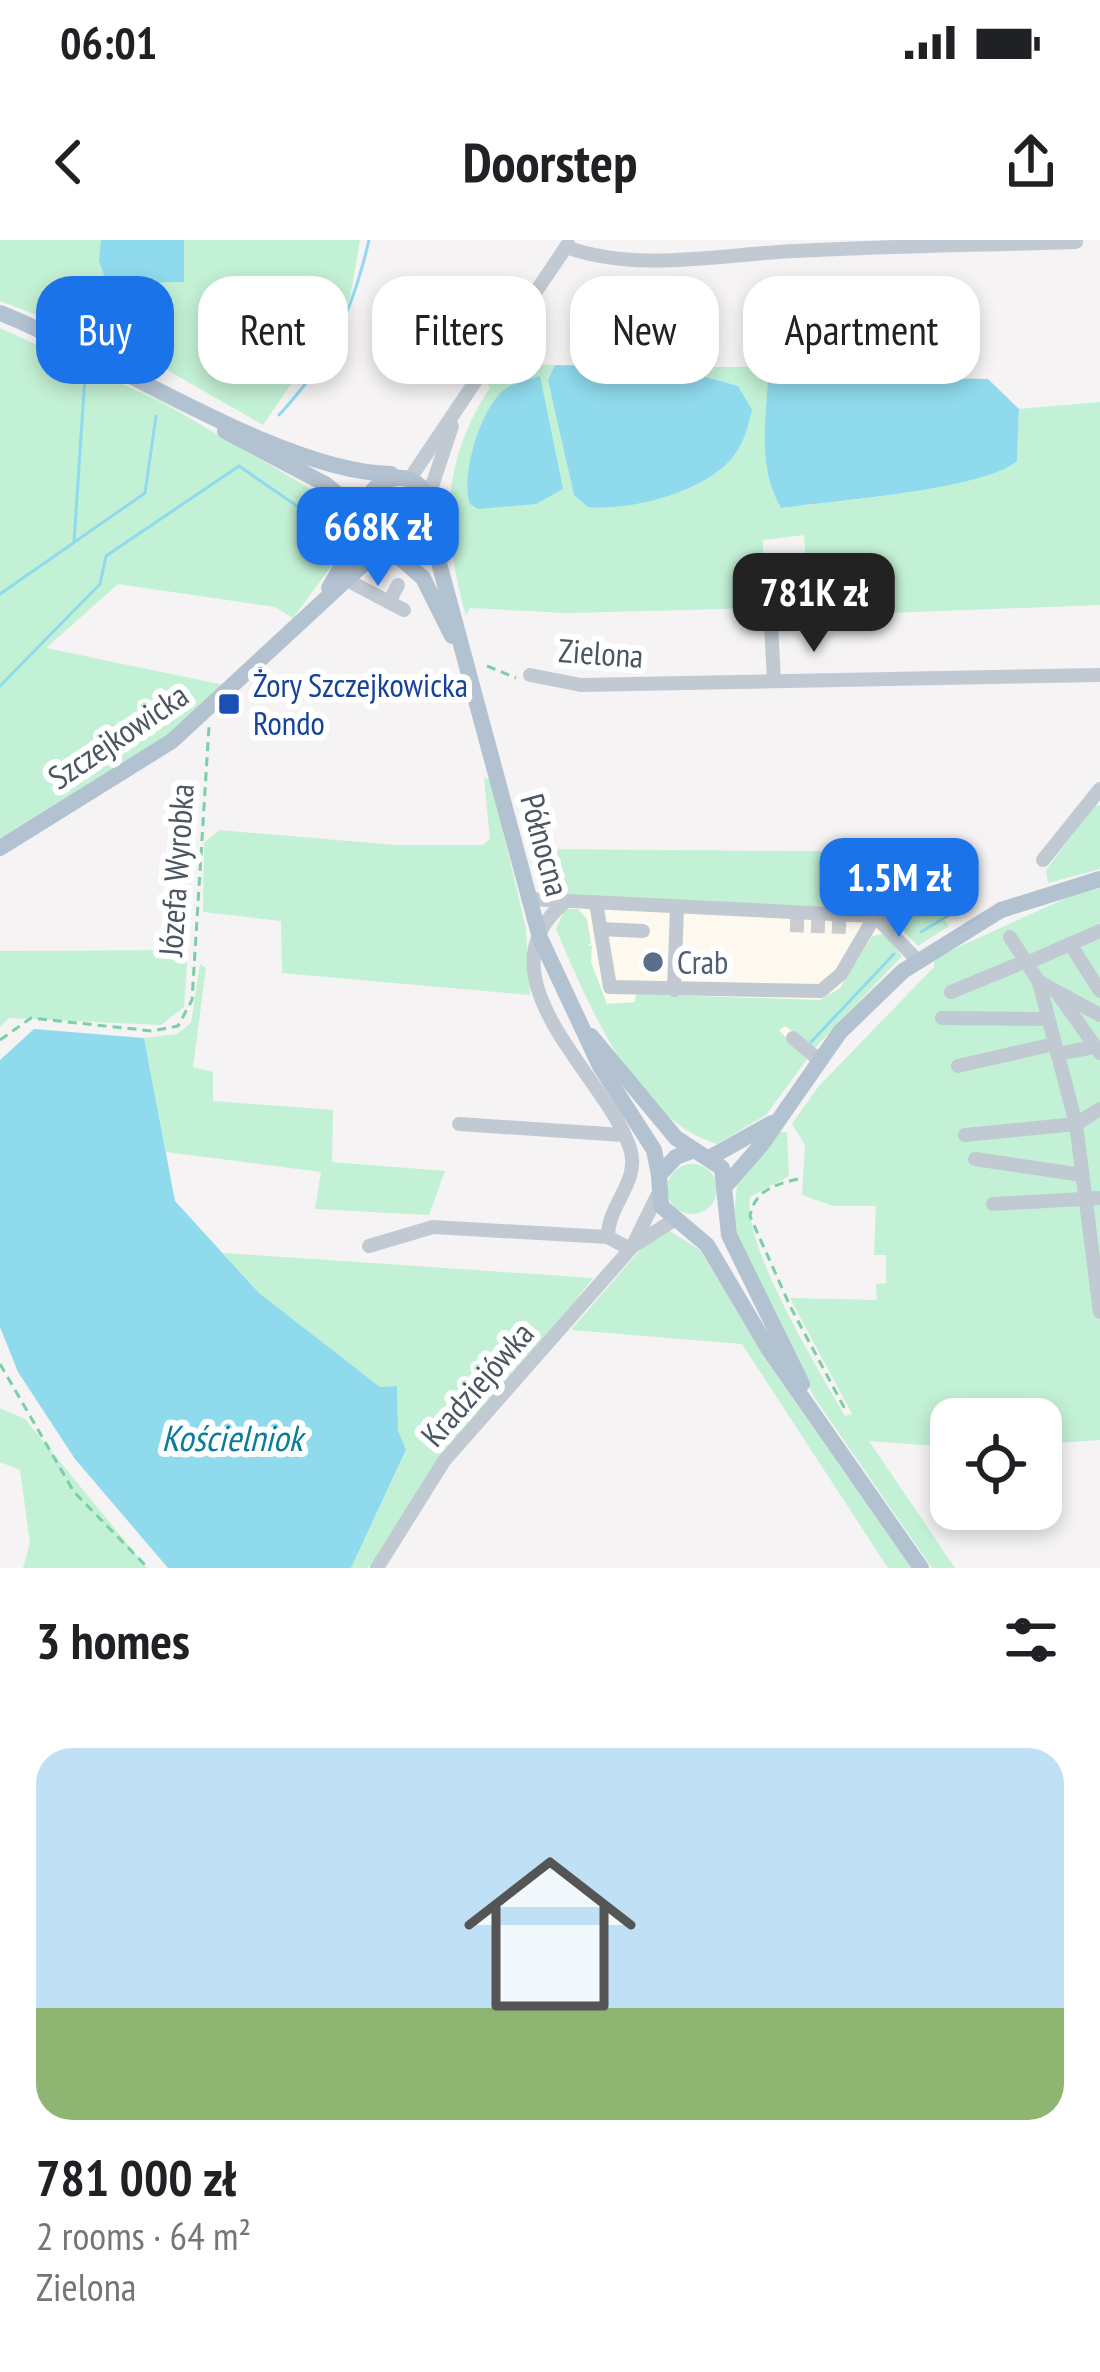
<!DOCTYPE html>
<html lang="en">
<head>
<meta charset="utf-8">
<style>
  body { margin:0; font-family:"PT Sans Narrow",sans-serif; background:#f2f2f2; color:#202124; height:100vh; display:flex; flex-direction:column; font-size:45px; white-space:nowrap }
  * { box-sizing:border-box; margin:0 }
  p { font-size:39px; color:#757577 }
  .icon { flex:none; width:66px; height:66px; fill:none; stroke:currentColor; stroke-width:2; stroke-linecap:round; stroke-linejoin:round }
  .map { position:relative; height:1328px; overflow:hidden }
  .drawer { display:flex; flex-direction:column; background:#fff; flex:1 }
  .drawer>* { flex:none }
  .hud { position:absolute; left:36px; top:36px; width:1029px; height:108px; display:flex; gap:24px }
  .buttons { position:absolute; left:930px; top:1158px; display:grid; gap:24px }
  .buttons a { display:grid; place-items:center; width:132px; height:132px; border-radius:24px; background:#fff; box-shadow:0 6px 18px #0003; font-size:60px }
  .price { position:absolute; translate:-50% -102px; padding:0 27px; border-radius:24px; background:#1a73e8; color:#fff; font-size:39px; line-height:78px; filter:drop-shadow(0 3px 6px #0008) }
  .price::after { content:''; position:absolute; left:50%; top:72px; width:36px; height:27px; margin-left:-18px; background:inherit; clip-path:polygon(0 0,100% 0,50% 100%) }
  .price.current { background:#222; color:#fff }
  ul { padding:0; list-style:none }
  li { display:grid; align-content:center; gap:24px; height:636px; padding:0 36px }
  li span { display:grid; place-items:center; height:372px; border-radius:36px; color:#555 }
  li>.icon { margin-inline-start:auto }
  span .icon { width:216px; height:216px; fill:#fffc; stroke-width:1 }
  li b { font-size:51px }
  h2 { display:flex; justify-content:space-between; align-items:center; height:144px; padding:0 36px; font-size:51px }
  .chip { padding:0 42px; border-radius:36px; background:#fff; box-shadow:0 6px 18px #0003; font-size:42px; line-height:108px }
  .chip.current { background:#1a73e8; color:#fff }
  .status { display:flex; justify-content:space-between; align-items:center; height:84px; padding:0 60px; background:#fff; direction:ltr }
  .status svg { height:33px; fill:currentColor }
  header { display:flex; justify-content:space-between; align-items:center; height:156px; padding:0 36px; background:#fff; font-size:54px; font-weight:800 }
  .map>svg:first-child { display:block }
  .commercial { fill:#fdf9ef }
  .green { fill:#c3f1d5 }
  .water { fill:#90daee }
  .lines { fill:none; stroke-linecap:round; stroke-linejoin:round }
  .stream { stroke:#90daee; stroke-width:3 }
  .minor-tunnel { stroke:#caccce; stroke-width:14; stroke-dasharray:14 7; stroke-linecap:butt }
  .path { stroke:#7ad0a6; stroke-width:3; stroke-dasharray:9 6; stroke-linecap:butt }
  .minor { stroke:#c1cad2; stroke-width:14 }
  .major { stroke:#b3c2d1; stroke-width:16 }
  .transit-dot { fill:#1a4fb4; stroke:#fff; stroke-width:4.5 }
  .service-dot { fill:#5c6f8a; stroke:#fff; stroke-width:4.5 }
  .labels { text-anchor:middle; stroke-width:12; stroke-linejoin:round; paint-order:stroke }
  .street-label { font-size:33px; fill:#4a5661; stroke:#fff }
  .transit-label { font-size:33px; fill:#164399; stroke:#fff; text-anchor:start }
  .service-label { font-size:33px; fill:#4e5e75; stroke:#fff; text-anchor:start }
  .water-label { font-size:36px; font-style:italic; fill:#0c7c9b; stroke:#fff }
</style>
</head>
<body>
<div class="status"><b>06:01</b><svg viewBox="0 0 49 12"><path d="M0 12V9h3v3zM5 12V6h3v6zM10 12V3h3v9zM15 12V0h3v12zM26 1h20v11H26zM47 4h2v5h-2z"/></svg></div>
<header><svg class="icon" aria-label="back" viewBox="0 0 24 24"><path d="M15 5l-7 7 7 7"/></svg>Doorstep<svg class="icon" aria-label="share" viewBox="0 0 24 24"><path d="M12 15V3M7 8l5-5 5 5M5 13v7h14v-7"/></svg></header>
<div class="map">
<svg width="1100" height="1328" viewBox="0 0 1100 1328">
  <rect width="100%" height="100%" fill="#f5f3f3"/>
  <polygon class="commercial" points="555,653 959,661 884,713 799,806 602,766"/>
  <g class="green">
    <polygon points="0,0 360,0 350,58 263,185 141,115 0,61"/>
    <polygon points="0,88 162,162 328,259 351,281 347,305 293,378 275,367 118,344 46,408 224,445 172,492 0,598"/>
    <path d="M519,95L506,124L556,125L549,140L574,255L589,267L618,264L704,135L668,127H782L768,140C765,184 758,230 781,268C831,262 985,249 1017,221L1019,169L1100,162V365L810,376L804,295L763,300V368L568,373L470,368L466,376C442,289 440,226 490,147L483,140Z"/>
    <circle cx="397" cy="272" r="25"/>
    <polygon points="484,538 491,540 526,689 530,755 282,733 281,681 203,672 204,603 219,590 396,605 483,605 490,599"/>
    <polygon points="1100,565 1100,629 1048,643 1046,630 1094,566"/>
    <polygon points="528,609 935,612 934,663 949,686 918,706 889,677 869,668 557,657 539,652"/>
    <path d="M1100,648V1200L1041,1204V1179H951V1207L869,1201L955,1328H932L814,1157L733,985L738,936L779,892H787L789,936L750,957C742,1005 819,1131 845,1176L852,1174L790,1058L877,1060L876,1044L886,1043V1015H874L876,966H833L802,955L805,905L792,884L818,847L934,727V718L1073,655Z"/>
    <path d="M565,669H578L587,679L591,703L587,706H592L591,722L607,764L635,762L636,754L820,760L840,748L872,696L884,694L902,716L815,808L785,786L779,790L807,819L766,875L717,904C634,878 590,767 556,689Z"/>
    <polygon points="188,710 184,767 161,785 9,778 0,787 0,711"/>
    <polygon points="200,724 206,728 193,827 213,832 213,861 333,870 332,922 445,931 429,975 315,969 321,932 166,912 144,798 177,794 191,783"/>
    <circle cx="692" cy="949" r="25"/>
    <polygon points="668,990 700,1010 765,1119 911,1328 888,1328 742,1104 571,1090 641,1009"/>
    <polygon points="223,1013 593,1038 368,1328 351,1328 406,1211 398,1190 397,1146 380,1147 259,1053"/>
    <polygon points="0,1168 25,1179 147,1328 23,1328 30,1303 20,1230 0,1222"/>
  </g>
  <g class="water">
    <polygon points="101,0 184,0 184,42 107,43 99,21"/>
    <path d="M555,125L668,127L738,146L752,170C748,186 745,200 735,214C709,251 632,271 588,267L574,255L548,140Z"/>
    <path d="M782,127L836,136L988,139L1019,169L1017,221C984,250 831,261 781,268C758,230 765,183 768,140Z"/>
    <path d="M540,136L563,249L536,264L478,269L470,264C460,237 480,169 504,150C514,142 529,140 540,136Z"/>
    <polygon points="34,789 144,798 175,961 259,1053 380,1147 397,1146 398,1190 406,1210 351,1328 168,1328 75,1219 18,1132 0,1087 0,820"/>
  </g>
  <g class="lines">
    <g class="stream">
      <path d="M279,175C330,120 352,73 369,0"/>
      <polyline points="74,302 85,136"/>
      <polyline points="0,354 145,253 156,176"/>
      <polyline points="0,446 100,344 106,316 239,226 323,284"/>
      <polyline points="921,692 951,674"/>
      <polyline points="811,802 894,714"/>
    </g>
    <polyline class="minor-tunnel" points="790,685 846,687"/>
    <g class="path">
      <polyline points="487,426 516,438"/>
      <polyline points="0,800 31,778 152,791 178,786 192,760 209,486"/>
      <path d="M798,939C774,945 755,950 750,976L790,1066L846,1171"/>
      <polyline points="0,1124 74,1252 148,1328"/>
    </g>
    <g class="minor">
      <path d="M566,7C638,33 722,14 796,11C889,6 983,5 1076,2"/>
      <polyline points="409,240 568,4"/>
      <polyline points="428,258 452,186"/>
      <polyline points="349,341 404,370"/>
      <polyline points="389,362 398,345"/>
      <polyline points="770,365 774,441"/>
      <polyline points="530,435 581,445 1100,435"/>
      <polyline points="1043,620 1100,549"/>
      <polyline points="528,659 875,676 917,720"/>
      <path d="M565,662C474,737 607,837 630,908C641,942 607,965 608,997"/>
      <polyline points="596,663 610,747 821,751 841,734 875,676"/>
      <polyline points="600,689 643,691"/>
      <polyline points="1010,697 1039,742 1100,775"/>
      <polyline points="1070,704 1100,751"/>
      <polyline points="1027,723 1100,691"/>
      <polyline points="1039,742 1076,884 1100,1072"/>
      <polyline points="674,750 677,667"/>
      <polyline points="951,752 1026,721"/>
      <polyline points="1058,754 1100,813"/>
      <polyline points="942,778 1047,779"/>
      <polyline points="793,798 819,820"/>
      <polyline points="1057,814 1094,807"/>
      <polyline points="958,826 1054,804"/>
      <polyline points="459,884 623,895"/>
      <polyline points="965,895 1076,884 1100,869"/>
      <polyline points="975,919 1082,935"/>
      <polyline points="993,964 1100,958"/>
      <polyline points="633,1005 657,956"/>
      <polyline points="369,1006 433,987 608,997 630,1009"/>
      <polyline points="377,1328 444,1221 633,1006 674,980"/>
    </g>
    <g class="major">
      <path d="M0,73C109,116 280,232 391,234"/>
      <polyline points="225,191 325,244 362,274"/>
      <path d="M430,281L415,302L387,306L365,287C353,246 408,216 428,258C433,269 431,284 432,297L540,698L600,826L654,910L659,935"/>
      <polyline points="388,307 423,338 452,396"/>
      <polyline points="329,348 365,287"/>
      <polyline points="0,608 172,501 384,305"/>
      <polyline points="591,796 676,898 722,928 729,995 802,1144"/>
      <polyline points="694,910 676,917 659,935 661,966 707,1005 769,1110 921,1328"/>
      <polyline points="711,917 772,883"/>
      <polyline points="728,943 762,904 840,792 903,731 1001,670 1100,639"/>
    </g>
  </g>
  <rect class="transit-dot" x="217" y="452" width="24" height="24" rx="6"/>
  <circle class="service-dot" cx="653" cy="722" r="12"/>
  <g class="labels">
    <g class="street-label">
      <text transform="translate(601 413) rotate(4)" y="12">Zielona</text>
      <text transform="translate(118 496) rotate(-34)" y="12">Szczejkowicka</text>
      <text transform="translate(545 605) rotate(75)" y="12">Północna</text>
      <text transform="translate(176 630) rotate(-86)" y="12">Józefa Wyrobka</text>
      <text transform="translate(477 1144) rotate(-49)" y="12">Kradziejówka</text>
    </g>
    <g class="transit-label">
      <text x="253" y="457">Żory Szczejkowicka<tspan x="253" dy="38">Rondo</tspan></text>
    </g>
    <g class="service-label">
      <text x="677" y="734">Crab</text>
    </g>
    <g class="water-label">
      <text x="232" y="1211">Kościelniok</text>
    </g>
  </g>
</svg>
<div class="buttons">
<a><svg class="icon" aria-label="locate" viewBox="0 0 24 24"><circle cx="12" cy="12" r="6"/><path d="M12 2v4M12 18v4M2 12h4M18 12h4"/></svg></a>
</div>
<b class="price" style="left:378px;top:349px">668K zł</b>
<b class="price current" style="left:814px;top:415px">781K zł</b>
<b class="price" style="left:899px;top:700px">1.5M zł</b>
<div class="hud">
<a class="chip current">Buy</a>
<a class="chip">Rent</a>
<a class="chip">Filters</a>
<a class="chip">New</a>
<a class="chip">Apartment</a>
</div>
</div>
<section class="drawer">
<h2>3 homes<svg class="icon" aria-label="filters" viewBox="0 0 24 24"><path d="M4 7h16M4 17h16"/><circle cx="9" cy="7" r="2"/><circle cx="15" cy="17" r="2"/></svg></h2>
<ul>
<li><span style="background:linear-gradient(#bfe0f5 70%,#8fb573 0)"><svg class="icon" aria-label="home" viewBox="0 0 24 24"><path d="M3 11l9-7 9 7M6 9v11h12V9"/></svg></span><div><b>781 000 zł</b><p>2 rooms · 64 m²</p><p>Zielona</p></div></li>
</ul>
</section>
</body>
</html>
